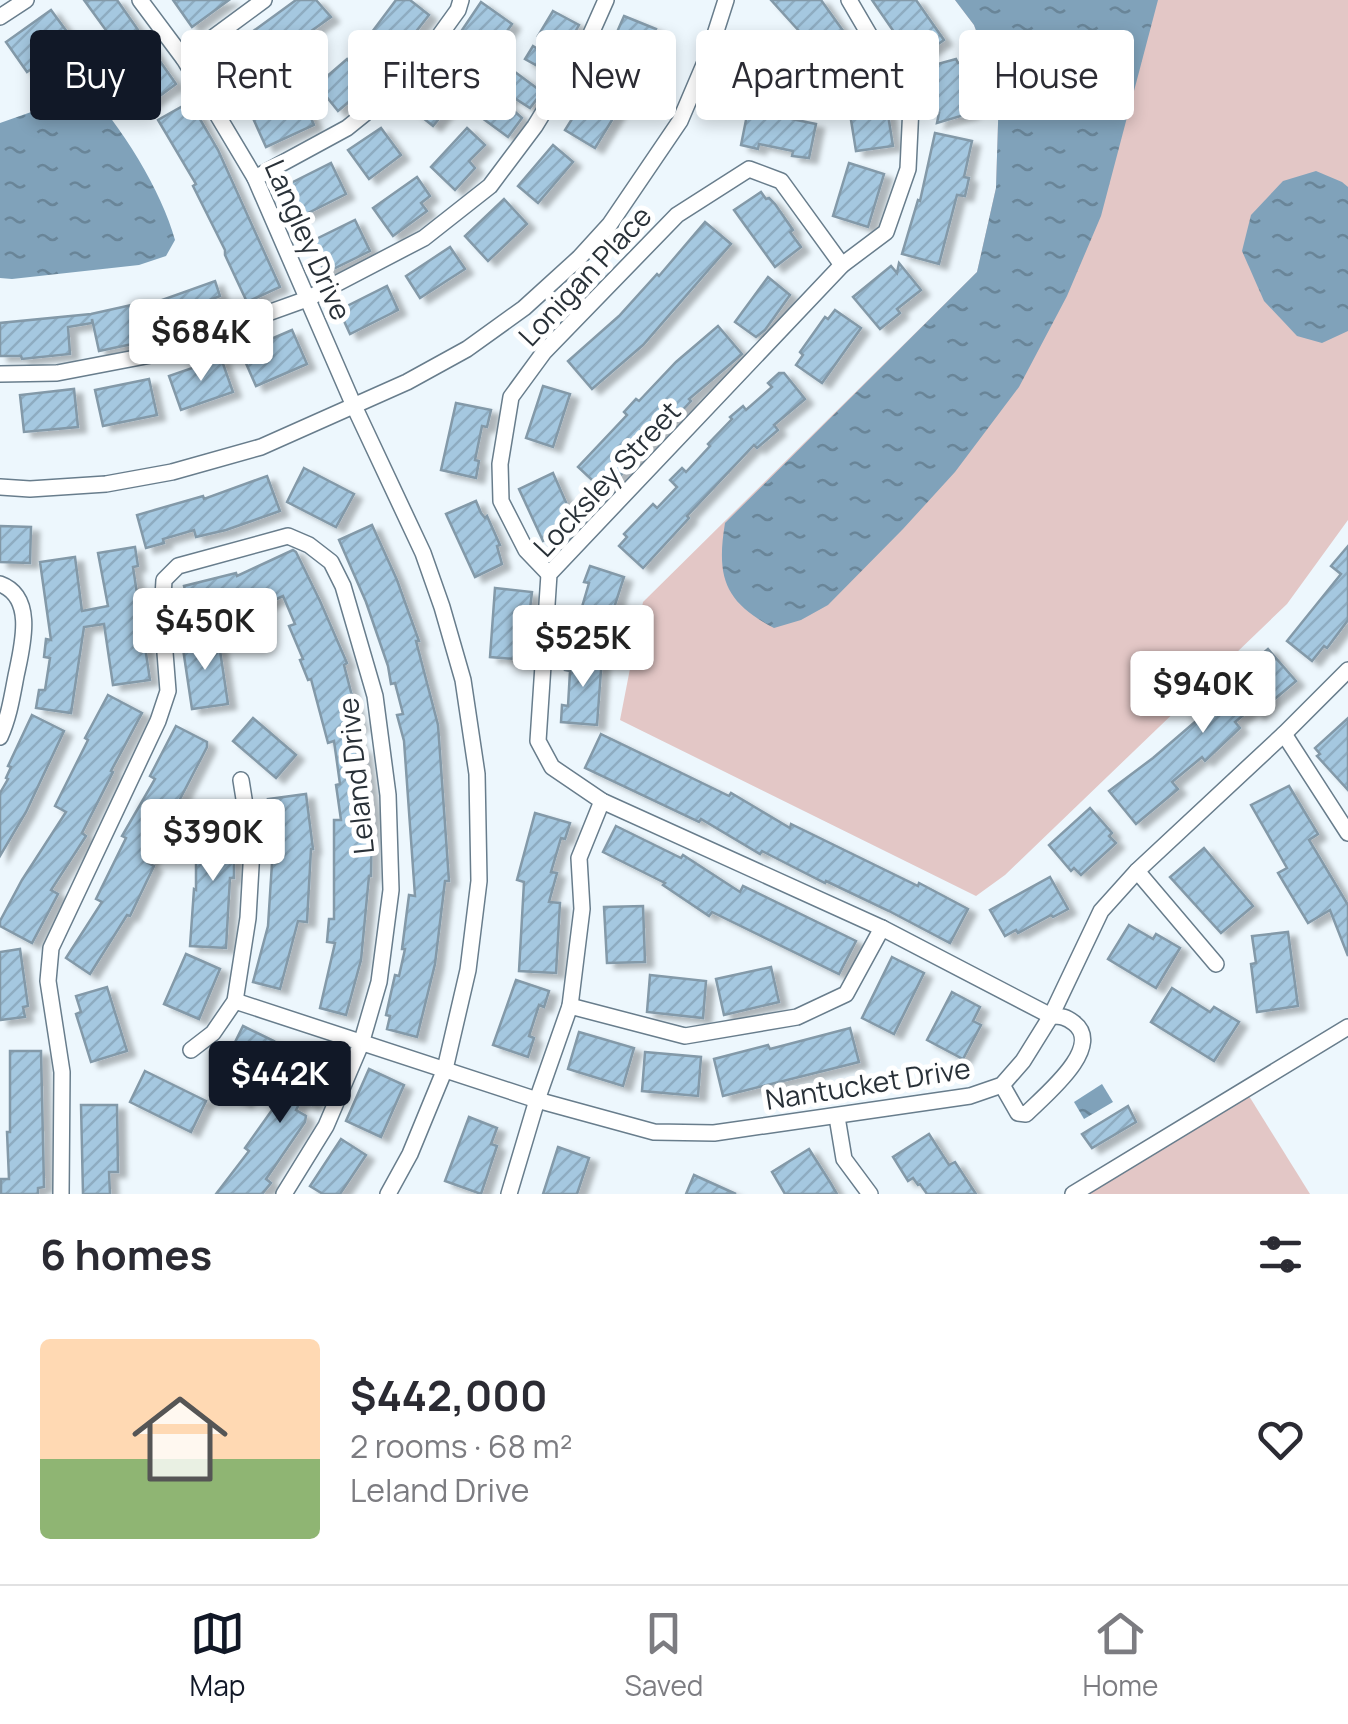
<!DOCTYPE html>
<html lang="en">
<head>
<meta charset="utf-8">
<style>
  body { margin:0; font-family:Manrope,sans-serif; background:#f7f7f7; color:#2b2b33; height:100vh; display:flex; flex-direction:column; font-size:38px; white-space:nowrap }
  * { box-sizing:border-box; margin:0 }
  p { font-size:32px; color:#7c7c81 }
  .icon { flex:none; width:55px; height:55px; fill:none; stroke:currentColor; stroke-width:2; stroke-linecap:round; stroke-linejoin:round }
  .map { position:relative; height:1194px; overflow:hidden }
  .side { display:flex; flex-direction:column; background:#fff; flex:1 }
  .side>* { flex:none }
  .banner { position:absolute; left:30px; top:30px; width:1290px; height:90px; display:flex; gap:20px }
  .price { position:absolute; translate:-50% -85px; padding:0 22px; border-radius:10px; background:#fff; color:#222; font-size:32px; line-height:65px; filter:drop-shadow(0 2px 5px #0008) }
  .price::after { content:''; position:absolute; left:50%; top:60px; width:30px; height:22px; margin-left:-15px; background:inherit; clip-path:polygon(0 0,100% 0,50% 100%) }
  .price.current { background:#111827; color:#fff }
  ul { padding:0; list-style:none }
  li { display:flex; align-items:center; gap:30px; height:250px; padding:0 40px }
  li span { display:grid; place-items:center; flex:none; width:280px; height:200px; border-radius:10px; color:#555 }
  li>.icon { margin-inline-start:auto }
  span .icon { width:120px; height:120px; fill:#fffc; stroke-width:1 }
  li b { font-size:42px }
  h2 { display:flex; justify-content:space-between; align-items:center; height:120px; padding:0 40px; font-size:42px }
  .pill { padding:0 35px; border-radius:10px; background:#fff; box-shadow:0 5px 15px #0003; font-size:35px; line-height:90px }
  .pill.current { background:#111827; color:#fff }
  .menu { display:flex; justify-content:space-around; align-items:center; height:140px; border-top:2px solid #e1e1e2; background:#fff; font-size:28px; color:#7c7c81 }
  .menu a { display:grid; justify-items:center; gap:5px }
  .menu .current { color:#111827 }
  .map>svg:first-child { display:block }
  .green { fill:#e3c7c6 }
  .water { fill:url(#water-ripples) }
  .building { fill:url(#building-hatch); stroke:#8399a8; stroke-width:2.5; filter:url(#shadow) }
  .lines { fill:none; stroke-linecap:round; stroke-linejoin:round }
  .minor-casing { stroke:#687d8c; stroke-width:18 }
  .minor { stroke:#fff; stroke-width:15 }
  .labels { text-anchor:middle; stroke-width:10; stroke-linejoin:round; paint-order:stroke }
  .street-label { font-size:28px; fill:#293138; stroke:#fff }
</style>
</head>
<body>
<div class="map">
<svg width="1348" height="1194" viewBox="0 0 1348 1194">
  <defs>
    <pattern id="water-ripples" width="26" height="14" patternUnits="userSpaceOnUse" patternTransform="scale(2.5)"><rect width="26" height="14" fill="#80a2ba"/><path d="M2 4q2-2 4 0t4 0M15 11q2-2 4 0t4 0" fill="none" stroke="#698598"/></pattern>
    <pattern id="building-hatch" width="6" height="6" patternUnits="userSpaceOnUse" patternTransform="scale(2.5)"><rect width="6" height="6" fill="#a5c8e0"/><path d="M-1 1l2-2M0 6l6-6M5 7l2-2" fill="none" stroke="#8eacc1"/></pattern>
    <filter id="shadow"><feDropShadow dx="8" dy="5" stdDeviation="2.5" flood-color="#0004"/></filter>
  </defs>
  <rect width="100%" height="100%" fill="#edf7fd"/>
  <g class="green">
    <polygon points="955,0 1348,0 1348,520 1287,604 1005,875 976,896 620,720 643,602 977,272 996,188 999,92 974,25"/>
    <polygon points="1249,1096 1310,1194 1087,1194"/>
  </g>
  <g class="water">
    <path d="M955,0H1158L1101,216L1067,296L1019,387L955,472L903,529L828,605L801,620L774,628C725,602 716,578 725,523L977,272L996,188L999,92L974,25Z"/>
    <path d="M84,88C120,122 162,192 175,240L166,256L139,265L12,279L0,278V123L34,111Z"/>
    <polygon points="1316,171 1342,182 1348,187 1348,331 1322,343 1297,336 1264,301 1242,251 1251,215 1283,181"/>
    <polygon points="1102,1084 1113,1102 1084,1119 1074,1102"/>
  </g>
  <g class="building">
    <polygon points="84,0 117,0 176,84 149,104 117,61 124,55"/>
    <polygon points="173,0 229,0 192,27"/>
    <polygon points="296,0 316,0 331,17 287,48 277,36 274,37 281,52 235,86 215,59"/>
    <polygon points="396,0 410,0 429,15 396,57 369,36"/>
    <polygon points="771,0 821,0 869,67 839,89 807,43 809,42"/>
    <polygon points="872,0 916,0 944,40 914,61"/>
    <polygon points="481,2 512,24 498,44 492,41 486,50 492,54 457,98 452,95 443,105 447,109 433,126 407,105 453,50 450,48"/>
    <polygon points="51,10 73,40 27,72 6,42"/>
    <polygon points="553,11 579,25 566,48 538,36"/>
    <polygon points="624,16 656,29 634,78 603,64"/>
    <polygon points="533,46 559,62 552,74 525,59"/>
    <polygon points="347,59 368,86 338,111 317,85"/>
    <polygon points="956,59 958,63 961,62 965,75 961,76 971,113 937,123 939,113 933,114 919,69"/>
    <polygon points="511,72 515,72 542,92 530,108 511,96 505,103 522,118 508,137 478,115"/>
    <polygon points="594,84 623,102 595,148 565,130"/>
    <polygon points="884,90 893,146 856,151 847,95"/>
    <polygon points="300,93 314,125 266,147 252,116"/>
    <polygon points="190,102 218,150 280,287 247,302 225,255 225,250 193,186 196,184 158,120"/>
    <polygon points="748,110 816,124 809,158 792,156 793,151 759,144 758,149 741,145"/>
    <polygon points="381,128 401,155 369,179 348,150"/>
    <polygon points="467,128 485,145 469,161 475,168 455,190 431,167"/>
    <polygon points="935,133 972,141 964,177 969,178 965,196 957,195 939,264 902,254 918,200 920,201"/>
    <polygon points="553,145 573,162 538,203 518,186"/>
    <polygon points="331,163 346,194 300,217 285,186"/>
    <polygon points="849,163 884,174 868,227 833,216"/>
    <polygon points="417,177 430,196 421,203 427,211 393,236 373,208"/>
    <polygon points="761,192 766,199 769,198 775,204 793,230 790,232 801,247 775,267 734,210"/>
    <polygon points="504,199 527,224 488,261 465,236"/>
    <polygon points="355,220 370,251 325,273 310,242"/>
    <polygon points="705,222 731,244 643,345 592,389 568,361 619,316 657,274 659,276"/>
    <polygon points="450,247 465,269 420,298 406,276"/>
    <polygon points="899,263 921,290 897,309 900,313 880,329 853,297 891,266 897,273"/>
    <polygon points="768,277 790,295 765,330 756,337 735,322"/>
    <polygon points="215,281 220,296 202,303 209,322 175,334 162,300"/>
    <polygon points="387,286 398,310 350,334 339,310"/>
    <polygon points="145,302 149,318 137,322 142,342 99,351 92,319 92,323 68,327 70,354 22,359 21,356 0,356 0,323 91,314"/>
    <polygon points="835,310 861,328 822,383 796,365 803,355 800,352 825,317 828,319"/>
    <polygon points="718,326 742,354 689,399 691,401 605,492 578,467 627,415 624,412 636,399 639,401 676,362"/>
    <polygon points="292,330 307,364 256,386 241,352"/>
    <polygon points="221,358 233,392 181,410 169,376"/>
    <polygon points="779,373 784,373 805,399 774,425 778,430 757,448 754,445 687,516 689,518 643,568 619,546 627,537 624,534 653,504 657,508 677,487 670,480 682,468 686,472 710,446 708,444 732,419 730,417 743,406 746,410 772,387 768,383"/>
    <polygon points="149,379 157,415 103,426 95,390"/>
    <polygon points="543,386 570,394 553,447 526,438"/>
    <polygon points="74,389 78,427 24,432 20,395"/>
    <polygon points="456,403 491,410 487,427 482,426 475,460 479,461 476,478 441,470"/>
    <polygon points="304,468 354,494 336,527 287,502"/>
    <polygon points="553,473 576,525 543,541 519,489"/>
    <polygon points="267,476 280,511 226,530 196,537 194,530 163,539 164,543 146,548 137,515 203,496 204,499"/>
    <polygon points="476,501 481,513 485,518 487,516 500,545 497,546 502,564 475,577 446,514"/>
    <polygon points="372,525 397,580 419,641 416,641 438,725 449,881 445,881 435,964 417,1037 387,1029 390,1016 386,1015 395,975 399,976 405,949 402,949 409,895 415,896 404,741 397,715 403,714 395,683 391,684 388,666 366,602 339,540"/>
    <polygon points="0,526 31,527 30,563 0,562"/>
    <polygon points="1348,546 1348,620 1327,648 1324,646 1312,661 1287,641 1341,574 1331,566"/>
    <polygon points="135,547 138,566 133,567 150,680 113,685 104,624 84,627 71,713 36,708 39,690 45,690 50,658 44,657 46,639 51,640 40,562 75,557 82,611 108,606 98,553"/>
    <polygon points="293,550 296,552 320,601 347,663 344,665 360,727 354,728 360,749 363,749 372,813 371,876 369,876 361,960 346,1015 320,1008 335,943 327,942 329,919 334,919 334,820 341,820 336,785 340,784 334,741 328,743 311,679 308,680 300,660 303,659 289,626 295,624 283,596 260,607 254,596 190,612 184,586 236,573 237,576"/>
    <polygon points="590,566 624,577 603,642 568,631 574,615 579,617 589,583 584,582"/>
    <polygon points="495,588 532,592 530,609 525,608 522,643 527,643 526,660 490,657"/>
    <polygon points="218,637 228,704 192,709 182,642"/>
    <polygon points="1268,649 1296,681 1257,714 1252,708 1235,722 1240,728 1205,761 1202,757 1172,782 1178,789 1136,824 1109,791 1153,758 1231,691 1226,684"/>
    <polygon points="566,654 602,657 597,725 561,722 562,705 568,706 570,671 565,670"/>
    <polygon points="108,695 142,713 111,771 113,772 82,833 86,836 51,890 58,894 32,943 0,926 0,921 22,880 66,812 55,806 88,740 85,738"/>
    <polygon points="32,715 64,731 26,812 0,856 0,793 8,779 6,778 11,767 8,766"/>
    <polygon points="253,718 296,755 276,778 233,741"/>
    <polygon points="1348,718 1348,790 1317,756 1320,754 1315,748"/>
    <polygon points="176,726 207,742 207,747 178,803 181,805 148,863 154,866 130,916 127,915 90,974 66,958 102,902 96,899 126,838 122,836 155,779 150,776"/>
    <polygon points="601,734 729,796 731,793 790,828 791,824 918,886 919,883 968,909 950,943 889,911 826,881 825,883 762,851 760,854 701,819 699,822 585,768"/>
    <polygon points="1289,786 1318,834 1309,840 1348,905 1348,956 1330,910 1308,923 1278,873 1287,868 1251,805"/>
    <polygon points="306,794 313,849 311,849 307,922 298,921 280,989 253,982 268,926 272,863 277,863 268,799"/>
    <polygon points="1090,808 1112,833 1109,836 1116,843 1081,875 1074,868 1071,871 1049,845"/>
    <polygon points="535,813 570,823 565,839 561,838 551,872 557,873 549,902 560,903 556,973 519,971 524,882 517,880"/>
    <polygon points="196,822 234,822 234,878 230,878 226,948 190,946 194,889 196,890"/>
    <polygon points="616,826 681,858 683,855 740,892 743,886 856,941 839,974 712,912 709,916 663,885 665,883 603,852"/>
    <polygon points="1204,848 1253,906 1221,933 1170,877"/>
    <polygon points="1050,877 1068,909 1053,917 1051,915 1018,933 1016,930 1005,936 990,910"/>
    <polygon points="643,906 645,962 607,963 604,907"/>
    <polygon points="1129,925 1153,939 1156,934 1180,948 1156,988 1108,959"/>
    <polygon points="1288,932 1298,1006 1257,1012 1251,964 1256,963 1252,936"/>
    <polygon points="20,949 28,1006 23,1007 25,1017 0,1020 0,952"/>
    <polygon points="186,954 220,969 199,1019 164,1004"/>
    <polygon points="892,957 924,973 894,1034 862,1018"/>
    <polygon points="771,967 779,1002 724,1015 716,979"/>
    <polygon points="650,975 706,981 703,1018 647,1012"/>
    <polygon points="516,980 549,991 544,1007 539,1005 529,1036 534,1038 528,1057 493,1045"/>
    <polygon points="107,987 127,1051 91,1062 76,1014 81,1012 76,996"/>
    <polygon points="1172,988 1210,1012 1214,1007 1239,1022 1214,1061 1151,1022"/>
    <polygon points="952,992 980,1007 973,1021 981,1025 963,1059 927,1040"/>
    <polygon points="243,1026 274,1041 244,1102 213,1087"/>
    <polygon points="850,1028 859,1062 723,1096 714,1059 768,1045 770,1049"/>
    <polygon points="579,1032 634,1048 623,1086 568,1069"/>
    <polygon points="310,1044 336,1057 312,1105 301,1101 296,1110 306,1116 305,1122 266,1179 271,1183 262,1194 216,1194 249,1151 245,1148 277,1103 279,1104"/>
    <polygon points="10,1051 41,1051 44,1187 38,1188 38,1194 1,1194 1,1179 9,1179 7,1132 10,1132"/>
    <polygon points="645,1052 701,1057 698,1096 642,1091"/>
    <polygon points="369,1069 404,1085 381,1137 346,1121"/>
    <polygon points="145,1071 206,1101 191,1132 130,1102"/>
    <polygon points="81,1105 117,1105 118,1172 109,1172 110,1194 83,1194"/>
    <polygon points="1128,1106 1136,1122 1092,1148 1082,1134"/>
    <polygon points="469,1117 497,1128 491,1144 497,1146 481,1194 445,1181"/>
    <polygon points="929,1134 949,1165 955,1162 976,1194 927,1194 920,1184 918,1185 913,1178 908,1181 893,1157"/>
    <polygon points="341,1139 366,1155 340,1194 323,1194 310,1186"/>
    <polygon points="558,1147 589,1158 577,1194 543,1194"/>
    <polygon points="809,1149 830,1182 837,1194 785,1194 772,1172"/>
    <polygon points="694,1175 736,1194 686,1194"/>
  </g>
  <g class="lines">
    <g class="minor-casing">
      <g id="minor">
        <polyline points="140,0 184,59 255,178 354,406 423,553 442,607 463,680 477,774 479,881 468,970 445,1069 410,1154 388,1194"/>
        <path d="M849,0L911,106L908,169L886,232L842,265L549,574L538,741L552,767L602,801L882,928L1051,1016C1062,1016 1066,1017 1074,1023C1105,1047 1044,1096 1026,1114L1018,1113L1002,1085"/>
        <polyline points="0,17 26,0"/>
        <polyline points="184,59 264,0"/>
        <polyline points="255,178 347,128 409,78 458,10 461,0"/>
        <polyline points="0,374 57,373 151,355 307,299 424,238 490,186 535,126 590,36 606,0"/>
        <polyline points="0,487 30,489 106,484 172,472 261,447 407,382 467,349 524,308 579,258 610,224 680,121 709,53 726,0"/>
        <polyline points="549,574 526,550 501,501 500,464 511,397 544,352 677,215 749,169 781,181 842,265"/>
        <path d="M0,584C36,597 22,647 16,676C12,697 9,717 0,737"/>
        <polyline points="1284,734 1348,833"/>
        <polyline points="1137,871 1216,964"/>
        <polyline points="235,1001 537,1100 654,1132 714,1133 970,1096 1002,1085 1023,1061 1051,1016 1101,911 1137,871 1284,734 1348,670"/>
        <polyline points="570,1006 685,1036 797,1017 846,994 882,928"/>
        <polyline points="191,1050 213,1033 235,1001 248,918 252,849 241,780"/>
        <polyline points="837,1117 844,1159 870,1194"/>
        <polyline points="61,1194 62,1072 48,981 51,948 158,721 168,691 162,614 164,580 178,566 288,536 309,545 331,562 343,586 375,696 388,795 391,890 379,982 361,1044 326,1126 284,1194"/>
        <polyline points="509,1194 537,1100 570,1006 582,909 579,858 602,801"/>
        <polyline points="1073,1194 1348,1027"/>
      </g>
    </g>
    <use href="#minor" class="minor"/>
  </g>
  <g class="labels">
    <g class="street-label">
      <text transform="translate(308 240) rotate(66)" y="10">Langley Drive</text>
      <text transform="translate(585 276) rotate(-47)" y="10">Lonigan Place</text>
      <text transform="translate(607 479) rotate(-47)" y="10">Locksley Street</text>
      <text transform="translate(356 776) rotate(-96)" y="10">Leland Drive</text>
      <text transform="translate(868 1084) rotate(-9)" y="10">Nantucket Drive</text>
    </g>
  </g>
</svg>
<b class="price" style="left:201px;top:384px">$684K</b>
<b class="price" style="left:205px;top:673px">$450K</b>
<b class="price" style="left:583px;top:690px">$525K</b>
<b class="price" style="left:1203px;top:736px">$940K</b>
<b class="price" style="left:213px;top:884px">$390K</b>
<b class="price current" style="left:280px;top:1126px">$442K</b>
<div class="banner">
<a class="pill current">Buy</a>
<a class="pill">Rent</a>
<a class="pill">Filters</a>
<a class="pill">New</a>
<a class="pill">Apartment</a>
<a class="pill">House</a>
</div>
</div>
<section class="side">
<h2>6 homes<svg class="icon" aria-label="filters" viewBox="0 0 24 24"><path d="M4 7h16M4 17h16"/><circle cx="9" cy="7" r="2"/><circle cx="15" cy="17" r="2"/></svg></h2>
<ul>
<li><span style="background:linear-gradient(#ffd9b3 60%,#8fb573 0)"><svg class="icon" aria-label="home" viewBox="0 0 24 24"><path d="M3 11l9-7 9 7M6 9v11h12V9"/></svg></span><div><b>$442,000</b><p>2 rooms · 68 m²</p><p>Leland Drive</p></div><svg class="icon" aria-label="heart" viewBox="0 0 24 24"><path d="M12 20l-8-8c-3-5 5-10 8-4 3-6 11-1 8 4z"/></svg></li>
</ul>
</section>
<nav class="menu">
<a class="current"><svg class="icon" aria-label="map" viewBox="0 0 24 24"><path d="M3 6l6-2 6 2 6-2v14l-6 2-6-2-6 2zM9 4v14M15 6v14"/></svg>Map</a>
<a><svg class="icon" aria-label="saved" viewBox="0 0 24 24"><path d="M7 4h10v16l-5-4-5 4z"/></svg>Saved</a>
<a><svg class="icon" aria-label="home" viewBox="0 0 24 24"><path d="M3 11l9-7 9 7M6 9v11h12V9"/></svg>Home</a>
</nav>
</body>
</html>
